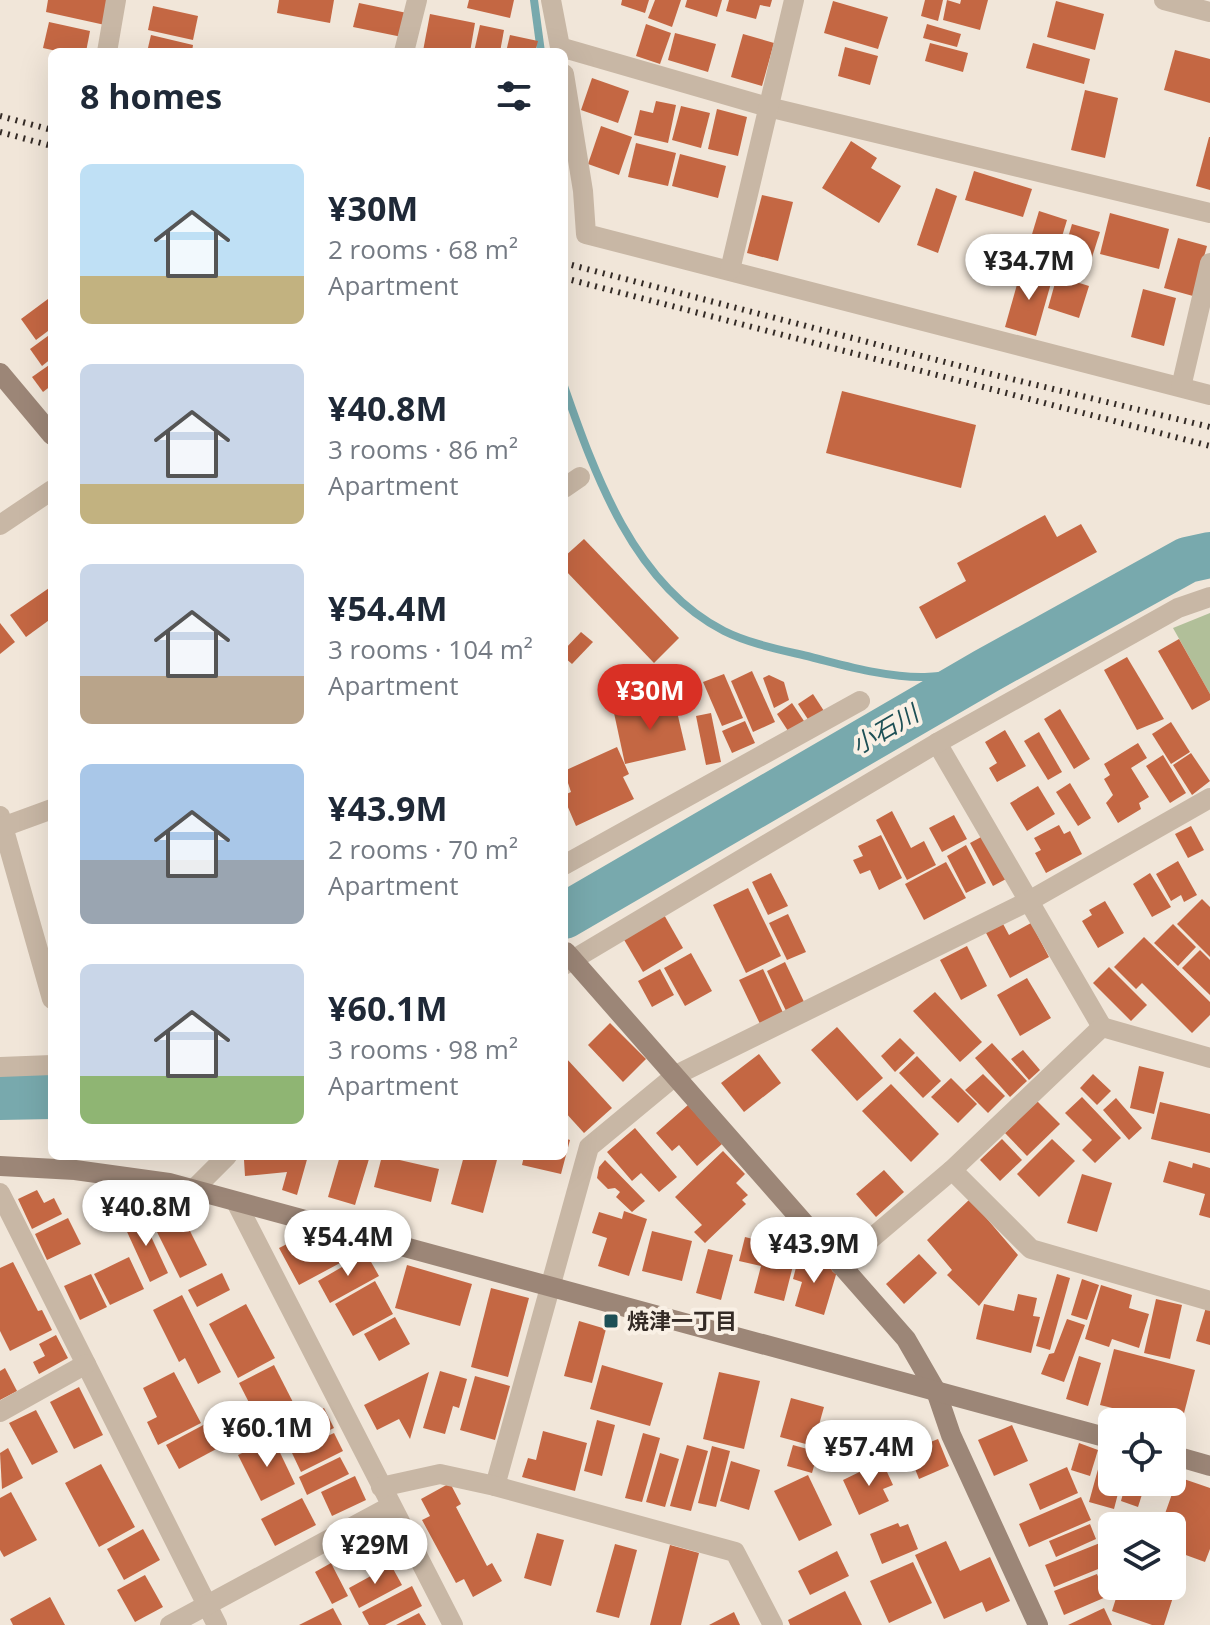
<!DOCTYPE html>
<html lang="en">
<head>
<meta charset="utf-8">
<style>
  body { margin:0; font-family:"Open Sans","Noto Sans JP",sans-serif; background:#f6f6f7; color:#1f2937; height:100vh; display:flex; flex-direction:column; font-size:30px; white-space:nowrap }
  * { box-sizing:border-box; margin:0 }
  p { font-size:26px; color:#747a83 }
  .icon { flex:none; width:44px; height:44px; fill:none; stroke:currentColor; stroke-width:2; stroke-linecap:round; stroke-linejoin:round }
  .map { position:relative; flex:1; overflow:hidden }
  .details { position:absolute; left:48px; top:48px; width:520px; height:1112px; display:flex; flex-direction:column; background:#fff; border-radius:12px; box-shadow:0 8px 32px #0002 }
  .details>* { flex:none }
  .fabs { position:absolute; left:1098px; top:1408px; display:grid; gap:16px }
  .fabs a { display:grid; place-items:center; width:88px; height:88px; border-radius:12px; background:#fff; box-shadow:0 8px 32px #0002; font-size:40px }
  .price { position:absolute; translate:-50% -68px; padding:0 18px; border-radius:28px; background:#fff; color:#222; font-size:26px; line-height:52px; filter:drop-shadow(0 2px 4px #0008) }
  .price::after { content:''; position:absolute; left:50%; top:48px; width:24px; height:18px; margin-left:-12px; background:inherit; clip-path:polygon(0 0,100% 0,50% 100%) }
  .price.current { background:#d93025; color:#fff }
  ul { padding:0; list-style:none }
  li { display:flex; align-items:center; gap:24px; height:200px; padding:0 32px }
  li span { display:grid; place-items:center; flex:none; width:224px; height:160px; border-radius:12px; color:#555 }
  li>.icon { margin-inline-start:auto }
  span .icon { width:96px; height:96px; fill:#fffc; stroke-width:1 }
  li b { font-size:34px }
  h2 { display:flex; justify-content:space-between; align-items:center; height:96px; padding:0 32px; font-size:34px }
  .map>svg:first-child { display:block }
  .green { fill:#b1bf99 }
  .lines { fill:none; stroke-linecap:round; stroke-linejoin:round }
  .stream { stroke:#78a9ad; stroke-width:8 }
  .river { stroke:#78a9ad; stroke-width:46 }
  .building { fill:#c46743 }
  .street { stroke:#c8b7a5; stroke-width:20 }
  .secondary { stroke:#9c8677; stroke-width:20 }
  .rail { stroke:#342b26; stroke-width:6; stroke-dasharray:2 6; stroke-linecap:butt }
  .poi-dot { fill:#1d4f55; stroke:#f9f0e5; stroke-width:3 }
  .labels { text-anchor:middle; stroke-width:8; stroke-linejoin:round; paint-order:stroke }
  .poi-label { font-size:22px; font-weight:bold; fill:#342b26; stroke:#f9f0e5; text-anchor:start }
  .water-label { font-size:24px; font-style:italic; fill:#1d4f55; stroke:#f9f0e5 }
</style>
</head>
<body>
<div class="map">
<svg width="1210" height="1625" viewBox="0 0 1210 1625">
  <rect width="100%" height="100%" fill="#f1e6d9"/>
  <polygon class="green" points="1210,613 1210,694 1173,628"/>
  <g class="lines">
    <g class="stream">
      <polyline points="534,0 541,52"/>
      <path d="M564,386C595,475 634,585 724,631C750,644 782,650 811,657C847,666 888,678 925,677C945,676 966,673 986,671"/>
    </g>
    <g class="river">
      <polyline points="564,916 986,671 1187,560 1210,555"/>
      <polyline points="0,1097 52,1096"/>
    </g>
  </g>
  <g class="building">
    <polygon points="48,0 110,0 105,25 46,12"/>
    <polygon points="279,0 334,0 330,23 277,13"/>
    <polygon points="469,0 514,0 510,18 467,8"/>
    <polygon points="622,0 649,0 645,13 621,5"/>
    <polygon points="655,0 681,0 672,27 648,18"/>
    <polygon points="687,0 722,0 717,17 685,7"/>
    <polygon points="729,0 772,0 770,7 760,5 756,19 726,11"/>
    <polygon points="925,0 943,0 938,21 921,16"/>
    <polygon points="947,0 960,4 961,0 988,0 980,30 943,20"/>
    <polygon points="833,1 888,17 878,49 824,33"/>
    <polygon points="1056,1 1104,14 1095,50 1047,37"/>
    <polygon points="359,3 407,13 402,37 353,27"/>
    <polygon points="153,6 198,16 193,40 148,30"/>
    <polygon points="430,14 475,23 470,52 423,51"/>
    <polygon points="49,22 90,31 86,52 61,52 43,48"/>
    <polygon points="646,24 671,33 660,64 636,56"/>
    <polygon points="927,24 961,34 957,47 923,38"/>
    <polygon points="480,25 504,30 500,52 474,52"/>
    <polygon points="675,33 716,44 708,72 668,60"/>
    <polygon points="743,34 774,43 762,86 731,77"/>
    <polygon points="151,35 193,45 192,52 147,52"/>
    <polygon points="510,35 538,41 535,52 506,52"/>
    <polygon points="930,43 968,53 963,72 925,61"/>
    <polygon points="1033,43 1090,59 1084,84 1026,68"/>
    <polygon points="845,47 878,56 870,85 838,76"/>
    <polygon points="1175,50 1210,59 1210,103 1164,90"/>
    <polygon points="592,78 629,91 618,123 581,110"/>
    <polygon points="1085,90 1118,98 1105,158 1071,150"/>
    <polygon points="656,101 676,105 668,143 634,135 640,110 653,113"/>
    <polygon points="681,106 710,113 701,148 672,140"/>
    <polygon points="717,109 747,117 738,156 708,149"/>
    <polygon points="601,126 632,137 619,175 588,164"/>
    <polygon points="1209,137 1210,137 1210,190 1196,186"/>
    <polygon points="851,141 877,158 871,168 901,186 879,223 822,188"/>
    <polygon points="636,143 676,153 668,186 628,177"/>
    <polygon points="680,154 726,166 718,198 672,186"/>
    <polygon points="974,171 1032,189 1023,217 965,200"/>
    <polygon points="936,188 957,196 938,253 917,245"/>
    <polygon points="762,195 793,202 778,261 747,253"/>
    <polygon points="1039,211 1067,220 1054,263 1026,254"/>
    <polygon points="1110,213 1169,229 1159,269 1100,254"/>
    <polygon points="1072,224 1100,232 1087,273 1060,265"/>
    <polygon points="1007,236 1025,241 1015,273 998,268"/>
    <polygon points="1178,238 1207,246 1193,296 1164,288"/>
    <polygon points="1022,267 1053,276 1036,336 1005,327"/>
    <polygon points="1057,276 1089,286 1079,318 1048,308"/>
    <polygon points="1143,289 1176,298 1164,346 1131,337"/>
    <polygon points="52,296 52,328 36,340 21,319"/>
    <polygon points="52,333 52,358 42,366 30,349"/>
    <polygon points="52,363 52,385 43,392 32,377"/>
    <polygon points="842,391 976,425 961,488 826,453"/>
    <polygon points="1045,515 1057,537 1081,524 1097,552 936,639 919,607 966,581 957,563"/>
    <polygon points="584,539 679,638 654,663 564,569 564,557"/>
    <polygon points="52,586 52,618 26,637 10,615"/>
    <polygon points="0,623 15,642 0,654"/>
    <polygon points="581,632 593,642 572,664 564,657 564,650"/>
    <polygon points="1179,639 1210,694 1210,700 1192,710 1158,651"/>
    <polygon points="1127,657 1164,719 1137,730 1104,670"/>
    <polygon points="752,671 775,722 753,732 731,681"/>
    <polygon points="724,674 743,718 722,726 703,682"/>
    <polygon points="769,675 784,682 789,700 774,708 763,678"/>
    <polygon points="813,694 824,711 809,721 798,704"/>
    <polygon points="674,699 686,750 625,764 614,713"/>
    <polygon points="792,703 806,724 790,734 777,714"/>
    <polygon points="1060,709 1090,759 1074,769 1044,719"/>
    <polygon points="711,713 721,762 706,765 696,716"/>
    <polygon points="745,721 755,743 732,753 722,731"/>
    <polygon points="1171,722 1190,752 1171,764 1152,734"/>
    <polygon points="1005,730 1026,766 997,782 989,768 997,763 985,742"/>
    <polygon points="1039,732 1062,772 1048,780 1024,741"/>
    <polygon points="1138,743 1147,758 1131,768 1149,797 1139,803 1141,809 1118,823 1106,803 1113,795 1104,779 1110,775 1104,764"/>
    <polygon points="617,747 629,774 623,777 634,799 576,826 564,798 564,795 571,792 564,771"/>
    <polygon points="1191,753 1210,781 1192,795 1173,765"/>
    <polygon points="1163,755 1186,793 1170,803 1146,766"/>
    <polygon points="1070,783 1091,818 1078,826 1056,792"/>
    <polygon points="1038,786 1055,814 1027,831 1010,803"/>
    <polygon points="892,811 911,848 924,841 936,865 907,880 876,820"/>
    <polygon points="954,815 967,839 942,852 929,828"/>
    <polygon points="1059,825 1064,834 1070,831 1082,854 1046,873 1035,853 1041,850 1034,838"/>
    <polygon points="1191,826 1204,850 1188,858 1175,834"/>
    <polygon points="881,835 902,878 879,890 870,870 860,874 853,860 863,856 858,846"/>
    <polygon points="983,836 1006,879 993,886 970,843"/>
    <polygon points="966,845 986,883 966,893 947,856"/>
    <polygon points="1178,861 1197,895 1184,902 1181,895 1171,901 1156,874"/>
    <polygon points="946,862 966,898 924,920 905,884"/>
    <polygon points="771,873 788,906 768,915 752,882"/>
    <polygon points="1150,873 1171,907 1152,917 1133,884"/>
    <polygon points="748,888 781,956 746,973 713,905"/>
    <polygon points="1202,899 1210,907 1210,957 1177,924"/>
    <polygon points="1105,901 1124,933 1098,948 1082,921 1092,915 1089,910"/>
    <polygon points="663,913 683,948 643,972 623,938"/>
    <polygon points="788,914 806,952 787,960 769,923"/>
    <polygon points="1002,922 1009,935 1031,923 1049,957 1010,978 985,931"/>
    <polygon points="1173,924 1196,947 1178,966 1154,943"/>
    <polygon points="1144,937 1210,1002 1210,1015 1192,1033 1142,983 1136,989 1114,967"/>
    <polygon points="967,946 987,986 961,1000 940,960"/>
    <polygon points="1200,950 1210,960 1210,995 1182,968"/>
    <polygon points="691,953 712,991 685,1006 664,968"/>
    <polygon points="785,962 805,1004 787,1013 767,971"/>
    <polygon points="1109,967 1147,1005 1131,1021 1093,983"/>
    <polygon points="660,969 674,995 652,1007 638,981"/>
    <polygon points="763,969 785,1017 762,1028 739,980"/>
    <polygon points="1027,978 1051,1018 1020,1036 997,995"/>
    <polygon points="935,992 982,1042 960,1062 913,1011"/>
    <polygon points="610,1023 646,1059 623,1082 588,1045"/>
    <polygon points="837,1027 883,1078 857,1101 811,1050"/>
    <polygon points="900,1038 915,1053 895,1072 881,1056"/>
    <polygon points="992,1043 1027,1081 1010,1097 975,1058"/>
    <polygon points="1023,1050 1040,1070 1029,1080 1011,1059"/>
    <polygon points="759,1054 781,1083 744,1112 721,1083"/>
    <polygon points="917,1056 941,1081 923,1098 899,1073"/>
    <polygon points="566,1058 612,1108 584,1133 564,1111"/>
    <polygon points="1139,1066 1164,1072 1154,1114 1130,1108"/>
    <polygon points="983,1074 1005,1096 988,1113 965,1090"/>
    <polygon points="1093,1074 1111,1091 1097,1105 1080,1088"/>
    <polygon points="951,1078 977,1104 958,1123 931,1097"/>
    <polygon points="891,1084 939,1134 911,1162 862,1111"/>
    <polygon points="1082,1097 1121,1138 1095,1163 1082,1150 1092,1140 1065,1113"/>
    <polygon points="1116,1098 1142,1128 1129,1140 1103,1110"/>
    <polygon points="1037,1101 1060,1124 1027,1156 1005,1133"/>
    <polygon points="1160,1102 1210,1114 1210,1153 1151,1139"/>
    <polygon points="688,1105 722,1144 697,1166 679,1145 672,1151 656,1133"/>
    <polygon points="635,1128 677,1177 659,1192 641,1173 632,1181 607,1152"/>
    <polygon points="564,1138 570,1140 561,1174 522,1165 524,1156 564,1156"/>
    <polygon points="1002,1139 1022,1160 1000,1181 980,1160"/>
    <polygon points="1052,1139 1075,1161 1039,1197 1017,1174"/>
    <polygon points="723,1151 745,1174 736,1183 748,1195 742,1200 746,1204 705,1243 694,1232 702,1225 675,1197"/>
    <polygon points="285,1156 308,1156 297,1195 282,1190 287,1172 245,1176 244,1160"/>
    <polygon points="340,1156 369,1159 355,1205 328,1197"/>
    <polygon points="382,1156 439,1169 431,1202 374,1187"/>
    <polygon points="464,1156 498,1156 483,1213 451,1204"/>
    <polygon points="605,1160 645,1201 632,1212 616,1197 620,1192 615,1188 608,1189 597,1178 599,1167"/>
    <polygon points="1169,1161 1192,1168 1193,1163 1210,1168 1210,1218 1199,1215 1205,1194 1163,1182"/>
    <polygon points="884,1170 904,1192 876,1217 856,1194"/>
    <polygon points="1082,1174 1112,1183 1097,1232 1067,1223"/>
    <polygon points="37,1190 44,1203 54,1198 62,1214 32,1229 18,1199"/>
    <polygon points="970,1199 1018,1255 979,1306 947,1275 952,1270 927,1240"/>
    <polygon points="178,1207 207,1265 180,1278 151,1220"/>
    <polygon points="624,1211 647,1219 629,1276 598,1266 607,1238 592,1233 599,1212 622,1219"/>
    <polygon points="141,1215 168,1273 150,1282 123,1223"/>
    <polygon points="68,1218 81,1244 47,1260 35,1234"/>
    <polygon points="652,1231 692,1241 682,1281 642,1271"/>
    <polygon points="294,1232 351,1247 355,1255 299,1285 279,1248 291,1242"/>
    <polygon points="745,1237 797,1250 784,1301 754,1293 761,1266 739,1261"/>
    <polygon points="708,1249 733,1255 721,1300 696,1293"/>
    <polygon points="366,1253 379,1276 330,1303 318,1281"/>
    <polygon points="919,1254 937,1273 904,1304 886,1284"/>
    <polygon points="799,1256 838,1268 824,1315 795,1306 802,1282 793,1279"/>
    <polygon points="129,1257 144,1289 110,1305 94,1274"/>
    <polygon points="13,1262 38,1311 42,1310 52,1330 10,1351 0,1331 0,1268"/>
    <polygon points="407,1265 472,1284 460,1326 395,1308"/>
    <polygon points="222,1273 230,1290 197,1307 188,1290"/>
    <polygon points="91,1274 107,1307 80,1320 64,1286"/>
    <polygon points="1057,1274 1070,1278 1050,1350 1036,1346"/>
    <polygon points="1082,1279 1099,1285 1087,1320 1071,1315"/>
    <polygon points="375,1281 393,1314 353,1336 335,1304"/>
    <polygon points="1101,1285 1132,1295 1129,1308 1149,1314 1139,1348 1112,1339 1109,1347 1085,1339"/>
    <polygon points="491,1288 529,1298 508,1377 471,1367"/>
    <polygon points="1018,1294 1037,1298 1033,1316 1040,1317 1031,1353 976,1339 984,1304 1014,1311"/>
    <polygon points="182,1295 221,1372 198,1384 185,1358 179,1362 153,1310"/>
    <polygon points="1156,1299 1182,1305 1170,1359 1144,1353"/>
    <polygon points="246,1304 275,1358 238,1378 209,1324"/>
    <polygon points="1207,1304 1210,1304 1210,1345 1196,1341"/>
    <polygon points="395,1317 410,1344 379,1361 364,1334"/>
    <polygon points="1067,1319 1085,1325 1064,1382 1041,1374 1049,1354 1054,1353"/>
    <polygon points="579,1321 606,1329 592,1383 564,1376"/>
    <polygon points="56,1335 68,1358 39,1374 33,1362 45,1356 39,1344"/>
    <polygon points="1114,1349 1195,1370 1181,1425 1100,1405"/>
    <polygon points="1079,1356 1101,1363 1088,1406 1066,1399"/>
    <polygon points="274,1365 299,1414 264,1432 239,1383"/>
    <polygon points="602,1365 663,1383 650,1426 590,1409"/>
    <polygon points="5,1368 17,1391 0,1400 0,1371"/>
    <polygon points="440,1371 467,1379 459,1408 453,1406 445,1434 423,1428"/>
    <polygon points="174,1372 201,1423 158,1445 147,1422 157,1417 143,1388"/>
    <polygon points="429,1372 410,1439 399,1419 377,1430 364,1405"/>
    <polygon points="719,1372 760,1381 744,1449 703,1439"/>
    <polygon points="475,1376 510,1386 495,1440 460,1430"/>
    <polygon points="79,1387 103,1435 74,1449 50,1402"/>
    <polygon points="791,1398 824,1407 813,1446 780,1437"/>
    <polygon points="324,1408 334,1428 287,1450 278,1430"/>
    <polygon points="36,1410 58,1452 32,1465 9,1423"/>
    <polygon points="597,1420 615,1425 602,1476 584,1471"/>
    <polygon points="207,1423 220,1447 179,1469 166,1445"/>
    <polygon points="1012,1425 1028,1461 994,1476 978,1440"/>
    <polygon points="543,1431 587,1443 575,1491 522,1477 528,1458 536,1460"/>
    <polygon points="334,1433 343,1451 301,1472 292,1453"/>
    <polygon points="643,1433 660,1438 642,1502 625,1498"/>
    <polygon points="273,1438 295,1484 261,1501 238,1455"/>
    <polygon points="938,1439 949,1466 919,1479 908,1451"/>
    <polygon points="1079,1443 1098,1450 1090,1476 1071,1470"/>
    <polygon points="687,1445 708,1451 691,1511 670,1506"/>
    <polygon points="793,1445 818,1452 812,1473 787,1466"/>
    <polygon points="712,1446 730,1451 716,1507 698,1503"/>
    <polygon points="8,1448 23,1478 2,1489 0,1453"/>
    <polygon points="660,1453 679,1459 665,1507 646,1502"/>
    <polygon points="340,1457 349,1474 307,1495 299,1477"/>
    <polygon points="731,1461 760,1470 749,1510 720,1501"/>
    <polygon points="882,1461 893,1485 883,1489 889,1501 859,1515 843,1480"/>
    <polygon points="1100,1462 1112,1465 1112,1482 1121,1482 1114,1509 1089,1502"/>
    <polygon points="101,1464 135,1527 99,1547 65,1483"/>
    <polygon points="1067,1467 1078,1493 1040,1510 1029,1484"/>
    <polygon points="808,1475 832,1525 799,1541 774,1491"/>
    <polygon points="355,1476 366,1500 332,1516 321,1492"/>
    <polygon points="1178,1477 1210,1488 1210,1549 1205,1562 1172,1550 1174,1529 1172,1526 1161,1525"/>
    <polygon points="1126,1482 1146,1482 1138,1507 1121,1501"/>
    <polygon points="450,1483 461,1504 456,1507 487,1566 492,1563 502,1581 473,1597 464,1579 456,1583 422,1520 430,1516 421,1499"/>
    <polygon points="11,1492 37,1540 4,1557 0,1550 0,1498"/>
    <polygon points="1081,1497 1091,1520 1029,1547 1019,1524"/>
    <polygon points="302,1498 316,1525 275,1546 261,1519"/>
    <polygon points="376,1521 388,1543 345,1565 334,1543"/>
    <polygon points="898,1523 900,1527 908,1524 918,1549 882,1564 870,1534"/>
    <polygon points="1090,1524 1096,1539 1056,1557 1049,1541"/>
    <polygon points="143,1529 160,1560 124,1580 107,1549"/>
    <polygon points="537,1533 564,1540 551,1586 524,1578"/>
    <polygon points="946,1541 960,1571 990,1557 1010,1601 986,1612 982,1602 944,1619 915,1555"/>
    <polygon points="1100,1543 1108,1565 1054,1587 1045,1565"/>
    <polygon points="615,1544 637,1550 619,1618 596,1612"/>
    <polygon points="670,1545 699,1553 681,1625 650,1625"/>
    <polygon points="837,1551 849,1576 810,1595 798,1571"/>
    <polygon points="913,1562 932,1603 889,1623 870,1581"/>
    <polygon points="331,1563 348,1596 332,1604 315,1572"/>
    <polygon points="391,1565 402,1585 359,1608 349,1588"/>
    <polygon points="1097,1574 1106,1597 1064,1615 1054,1591"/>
    <polygon points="145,1575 163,1607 135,1622 117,1590"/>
    <polygon points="412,1586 422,1606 385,1625 369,1625 362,1612"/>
    <polygon points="1114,1586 1169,1586 1176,1588 1164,1625 1152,1625 1112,1611 1117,1595 1112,1593"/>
    <polygon points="845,1591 862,1625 790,1625 788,1620"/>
    <polygon points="50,1597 65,1625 13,1625 10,1619"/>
    <polygon points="333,1608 342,1625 299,1625"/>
    <polygon points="1104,1608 1112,1625 1068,1625"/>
    <polygon points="734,1612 740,1625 709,1625"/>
    <polygon points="419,1613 426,1625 396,1625"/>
  </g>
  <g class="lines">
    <g class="street">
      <polyline points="551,0 560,47 768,107 1210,213"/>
      <polyline points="1164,0 1210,12"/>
      <polyline points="107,52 116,0"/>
      <polyline points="404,52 417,0"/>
      <polyline points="564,74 583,191 586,234 1210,395"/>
      <polyline points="730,270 794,0"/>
      <polyline points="1181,387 1210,263"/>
      <polyline points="564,488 580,477"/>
      <polyline points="0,525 52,490"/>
      <polyline points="937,743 1102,1027"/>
      <polyline points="0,816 52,999"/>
      <polyline points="0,828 52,809"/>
      <polyline points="564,865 860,701"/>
      <polyline points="564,965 937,743 1178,608 1210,597"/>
      <polyline points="0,1067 52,1065"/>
      <polyline points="952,1170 1031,1249 1210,1301"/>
      <polyline points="193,1190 227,1156"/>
      <polyline points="0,1193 217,1625"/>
      <polyline points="236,1202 453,1625"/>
      <polyline points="840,1265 952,1170 1102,1027 1210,1058"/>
      <polyline points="0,1412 86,1364"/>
      <polyline points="495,1486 589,1147 676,1075 1029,901 1210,798"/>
      <polyline points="381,1487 440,1474 495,1486 735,1552 773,1625"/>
      <polyline points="170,1625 391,1506"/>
    </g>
    <g class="secondary">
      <polyline points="0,373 52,435"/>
      <polyline points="566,952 906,1339 936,1391 951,1435 1038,1625"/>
      <polyline points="0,1166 75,1170 169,1183 1112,1439"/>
      <polyline points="1172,1455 1210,1466"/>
    </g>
    <g class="rail">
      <polyline points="0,116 52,130"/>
      <polyline points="0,132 52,146"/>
      <polyline points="564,263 987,373 1210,427"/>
      <polyline points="564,278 1210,446"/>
    </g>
  </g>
  <rect class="poi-dot" x="603" y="1313" width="16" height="16" rx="4"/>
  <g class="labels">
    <g class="poi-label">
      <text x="627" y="1329">焼津一丁目</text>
    </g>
    <g class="water-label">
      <text transform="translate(885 730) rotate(-30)" y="8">小石川</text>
    </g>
  </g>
</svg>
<div class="fabs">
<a><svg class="icon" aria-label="locate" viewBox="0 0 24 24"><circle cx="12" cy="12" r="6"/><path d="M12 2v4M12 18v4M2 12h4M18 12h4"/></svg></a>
<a><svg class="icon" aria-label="layers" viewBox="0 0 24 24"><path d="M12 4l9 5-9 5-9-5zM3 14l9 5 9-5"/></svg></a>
</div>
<b class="price" style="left:1029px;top:302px">¥34.7M</b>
<b class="price current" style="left:650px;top:732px">¥30M</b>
<b class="price" style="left:146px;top:1248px">¥40.8M</b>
<b class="price" style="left:348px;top:1278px">¥54.4M</b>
<b class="price" style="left:814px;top:1285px">¥43.9M</b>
<b class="price" style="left:267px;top:1469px">¥60.1M</b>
<b class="price" style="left:869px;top:1488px">¥57.4M</b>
<b class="price" style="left:375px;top:1586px">¥29M</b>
<section class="details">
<h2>8 homes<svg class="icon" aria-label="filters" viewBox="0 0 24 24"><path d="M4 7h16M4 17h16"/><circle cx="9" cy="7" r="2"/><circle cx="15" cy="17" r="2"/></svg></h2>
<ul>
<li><span style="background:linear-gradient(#bfe0f5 70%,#c2b280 0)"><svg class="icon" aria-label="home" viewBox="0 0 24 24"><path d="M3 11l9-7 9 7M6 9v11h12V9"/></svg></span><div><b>¥30M</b><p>2 rooms · 68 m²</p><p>Apartment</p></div></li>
<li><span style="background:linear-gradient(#c9d6e8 75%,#c2b280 0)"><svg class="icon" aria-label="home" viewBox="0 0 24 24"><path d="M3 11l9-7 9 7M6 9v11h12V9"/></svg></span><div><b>¥40.8M</b><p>3 rooms · 86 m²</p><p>Apartment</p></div></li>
<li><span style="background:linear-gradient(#c9d6e8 70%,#b9a48a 0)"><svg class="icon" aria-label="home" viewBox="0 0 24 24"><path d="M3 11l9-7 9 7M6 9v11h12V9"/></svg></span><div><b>¥54.4M</b><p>3 rooms · 104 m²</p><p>Apartment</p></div></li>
<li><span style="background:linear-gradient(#a9c7e8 60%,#9aa5b1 0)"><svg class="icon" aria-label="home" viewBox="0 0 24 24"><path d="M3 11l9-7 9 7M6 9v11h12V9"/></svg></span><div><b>¥43.9M</b><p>2 rooms · 70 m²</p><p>Apartment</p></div></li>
<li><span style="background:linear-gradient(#c9d6e8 70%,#8fb573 0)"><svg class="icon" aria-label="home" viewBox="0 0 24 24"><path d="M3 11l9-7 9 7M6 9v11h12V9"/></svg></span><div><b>¥60.1M</b><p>3 rooms · 98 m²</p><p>Apartment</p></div></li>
</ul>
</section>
</div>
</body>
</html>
